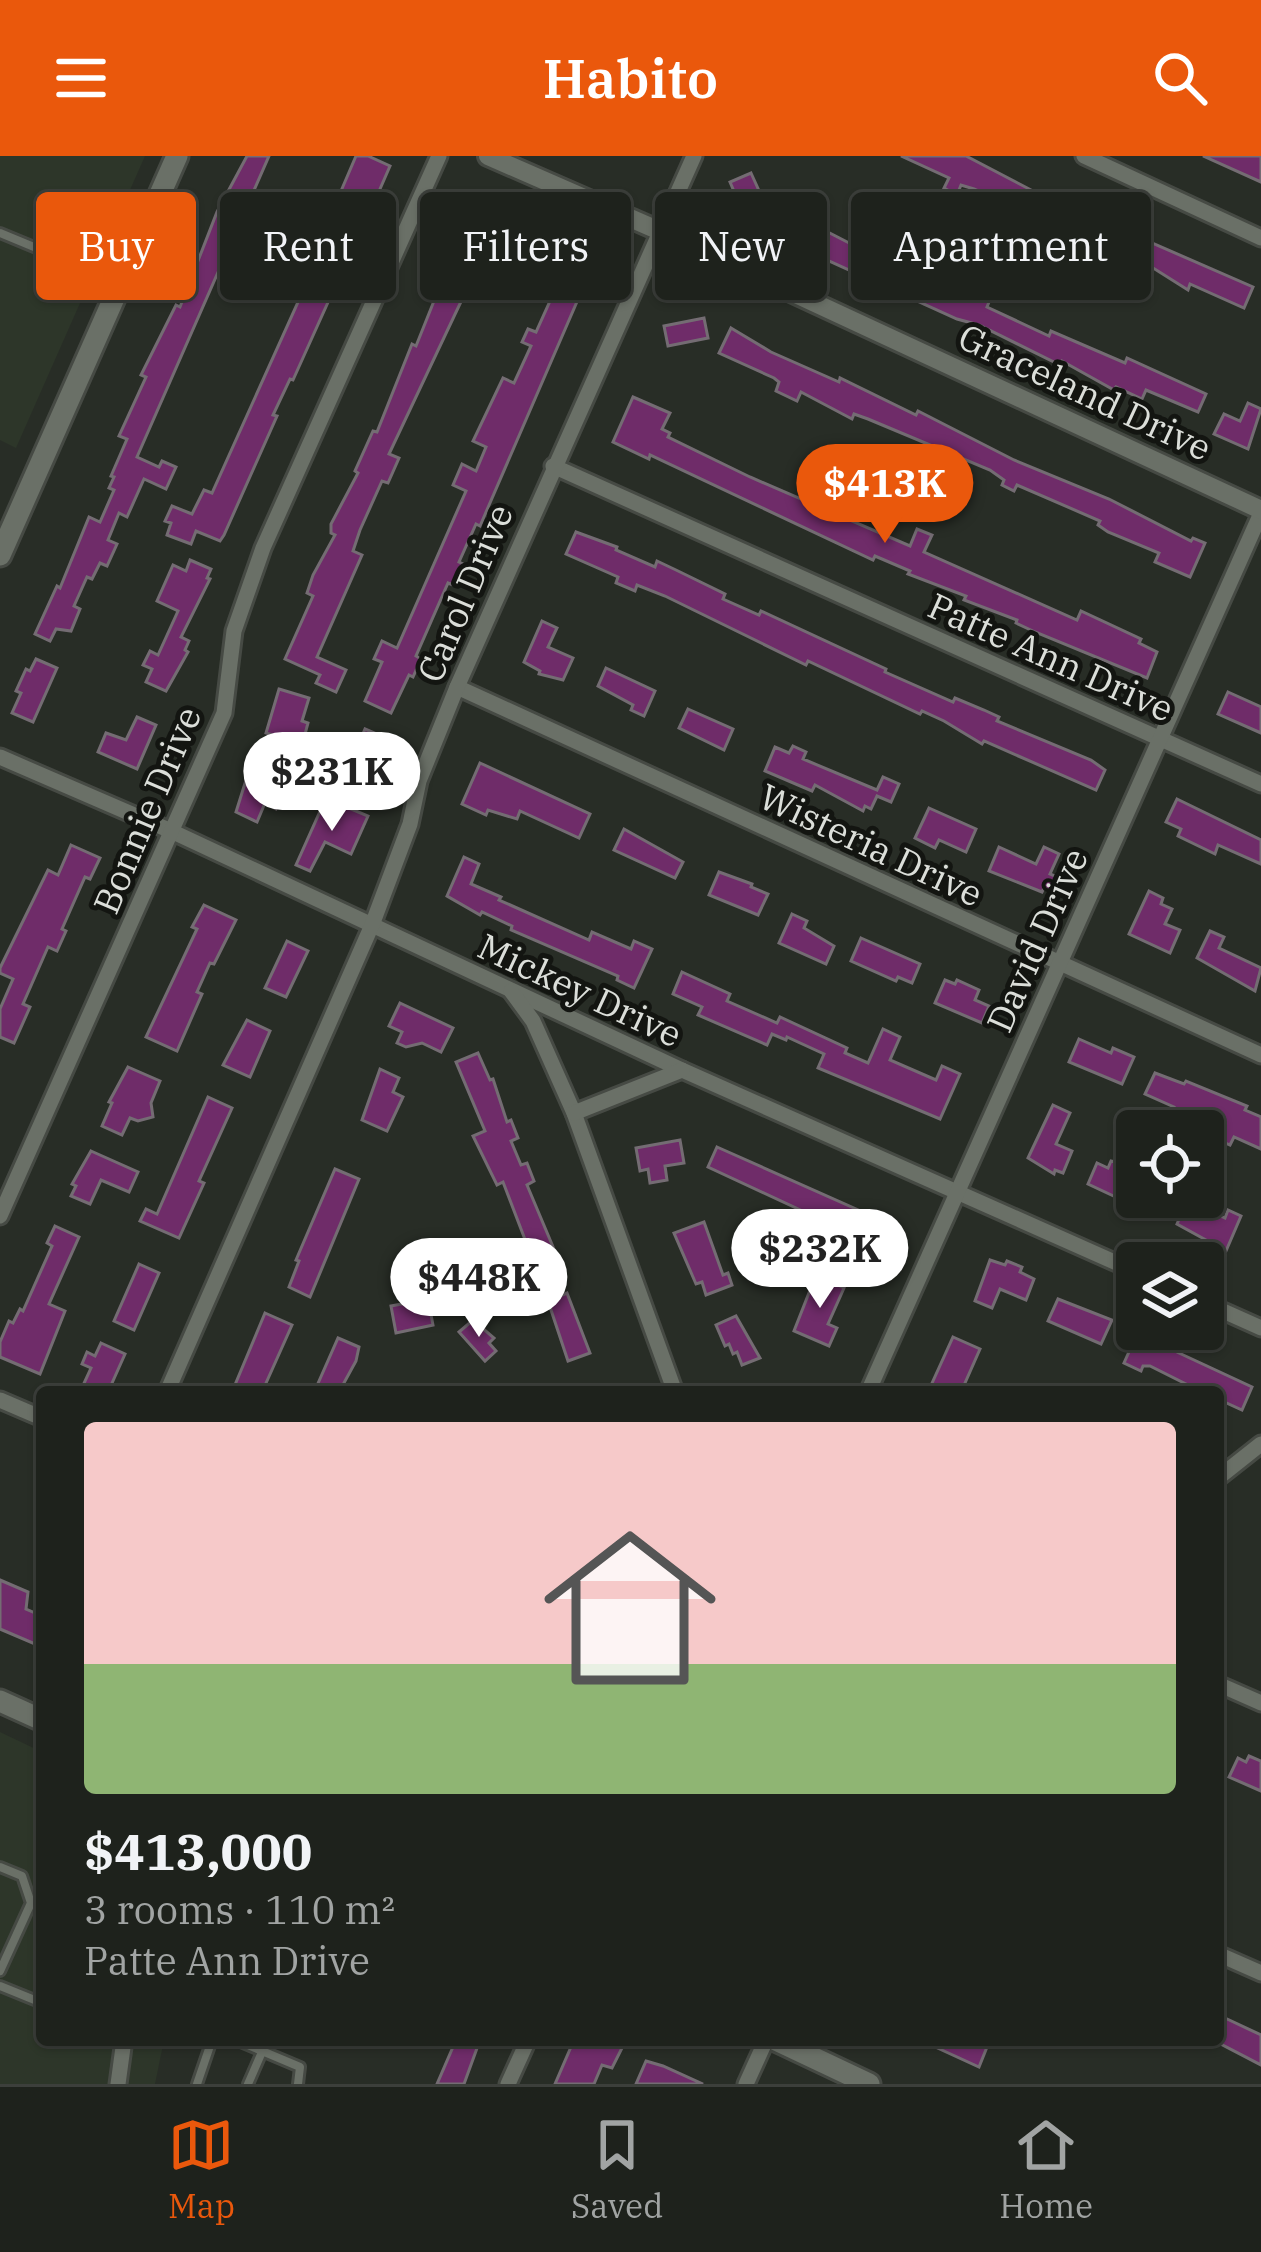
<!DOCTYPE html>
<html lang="en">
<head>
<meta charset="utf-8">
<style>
  body { margin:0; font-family:"IBM Plex Serif",serif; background:#262a25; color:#f1f3f6; height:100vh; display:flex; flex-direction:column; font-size:45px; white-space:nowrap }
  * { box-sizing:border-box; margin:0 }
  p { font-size:39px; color:#a1a4a3 }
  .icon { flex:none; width:66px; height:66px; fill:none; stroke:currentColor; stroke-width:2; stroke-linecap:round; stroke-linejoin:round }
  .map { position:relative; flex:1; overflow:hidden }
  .sheet { position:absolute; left:36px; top:1230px; width:1188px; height:660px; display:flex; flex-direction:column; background:#1e221c; border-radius:12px; box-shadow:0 3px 9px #0004,0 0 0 3px #3c3f3b }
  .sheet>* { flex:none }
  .guide { position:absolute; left:36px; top:36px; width:1191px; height:108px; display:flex; gap:24px }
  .fabs { position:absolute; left:1116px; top:954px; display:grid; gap:24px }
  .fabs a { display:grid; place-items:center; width:108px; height:108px; border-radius:12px; background:#1e221c; box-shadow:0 3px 9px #0004,0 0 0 3px #3c3f3b; font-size:60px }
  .price { position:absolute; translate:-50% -102px; padding:0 27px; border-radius:42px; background:#fff; color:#222; font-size:39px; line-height:78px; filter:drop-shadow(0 3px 6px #0008) }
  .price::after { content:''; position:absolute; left:50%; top:72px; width:36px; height:27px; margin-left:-18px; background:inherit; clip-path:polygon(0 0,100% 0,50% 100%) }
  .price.on { background:#ea580c; color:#fff }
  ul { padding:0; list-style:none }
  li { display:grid; align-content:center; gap:24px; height:636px; padding:0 48px }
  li+li { border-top:3px solid #3c3f3b }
  li span { display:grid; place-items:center; height:372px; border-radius:12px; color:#555 }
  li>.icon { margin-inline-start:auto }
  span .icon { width:216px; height:216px; fill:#fffc; stroke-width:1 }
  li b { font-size:51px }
  .pill { padding:0 42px; border-radius:12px; background:#1e221c; box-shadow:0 3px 9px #0004,0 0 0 3px #3c3f3b; font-size:42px; line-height:108px }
  .pill.on { background:#ea580c; color:#fff }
  header { display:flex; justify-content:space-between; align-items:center; height:156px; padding:0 48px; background:#ea580c; color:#fff; font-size:54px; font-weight:600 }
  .tab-bar { display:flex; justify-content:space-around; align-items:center; height:168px; border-top:3px solid #3c3f3b; background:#1e221c; font-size:33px; color:#a1a4a3 }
  .tab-bar a { display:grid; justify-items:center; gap:6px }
  .tab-bar .on { color:#ea580c }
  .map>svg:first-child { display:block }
  .built { fill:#2d3629 }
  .building { fill:#6f2c69; stroke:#746c73; stroke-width:3 }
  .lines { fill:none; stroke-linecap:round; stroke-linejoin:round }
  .service-casing { stroke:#464a44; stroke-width:14 }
  .minor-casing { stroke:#464a44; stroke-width:21 }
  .tertiary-casing { stroke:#464a44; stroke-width:24 }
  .secondary-casing { stroke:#464a44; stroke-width:27 }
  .service { stroke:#6a7067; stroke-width:8 }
  .minor { stroke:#6a7067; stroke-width:15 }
  .tertiary { stroke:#6a7067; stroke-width:18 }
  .secondary { stroke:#6a7067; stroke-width:21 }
  .labels { text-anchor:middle; stroke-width:10; stroke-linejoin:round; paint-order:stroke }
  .street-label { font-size:36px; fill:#dbded9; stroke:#131511 }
</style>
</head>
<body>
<header><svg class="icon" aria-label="menu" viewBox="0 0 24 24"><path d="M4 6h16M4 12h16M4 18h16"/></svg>Habito<svg class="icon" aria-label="search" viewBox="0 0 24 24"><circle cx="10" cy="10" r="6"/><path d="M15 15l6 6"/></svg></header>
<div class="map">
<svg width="1261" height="1928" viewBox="0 0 1261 1928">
  <rect width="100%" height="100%" fill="#282d26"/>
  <g class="built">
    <polygon points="0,0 145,0 16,292 0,284"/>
    <polygon points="0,1576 42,1596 42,1884 164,1884 155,1928 0,1928"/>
  </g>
  <g class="building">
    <polygon points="247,0 269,0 137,301 159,311 162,305 176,311 166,333 144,323 127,361 119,357 108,384 117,388 107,410 100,407 92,423 87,421 74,450 80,453 71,475 56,473 50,485 35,478 57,430 60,432 89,361 100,366 114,334 109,332 114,321 111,320 127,283 119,280 146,221 141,219 176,149 180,151 217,56"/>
    <polygon points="356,0 368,0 390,10 370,56 366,54 349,91 352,93 293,224 290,223 273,259 277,260 224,379 220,385 196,375 191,388 167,379 171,367 165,365 172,350 192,358 204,334 212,337 344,44 338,42"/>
    <polygon points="901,0 966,0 1033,35 1253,131 1244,152 1190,128 1188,134 1150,110 1071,81 1073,76 1029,56 1027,60 1016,55 1014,60 1000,54 1003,46 974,33 961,29 957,39 944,32 949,22"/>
    <polygon points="1203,0 1261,0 1261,26"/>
    <polygon points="751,17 761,39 768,36 773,49 785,54 749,70 730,26"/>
    <polygon points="476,54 496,63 471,119 479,125 473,138 466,135 389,298 399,302 388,327 382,325 360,374 353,395 362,399 317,501 346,514 336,536 316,527 320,519 285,503 313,440 307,437 313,419 335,379 331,377 331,368 358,317 355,315 373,275 377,276 412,188 416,190 460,80"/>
    <polygon points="785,54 855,90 859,81 876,89 872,98 882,104 943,131 947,123 960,129 958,132 989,146 987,151 1049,180 1051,175 1125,207 1127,202 1206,238 1198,256 1146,234 1142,243 1116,231 1114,234 1062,205 1060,209 979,169 957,163 774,80"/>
    <polygon points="573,94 595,104 480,370 476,368 459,406 463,408 453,429 448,427 416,500 421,503 413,521 409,519 391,557 365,545 382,506 374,503 382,485 397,492 466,335 453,329 462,308 476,315 486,291 473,285 503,222 514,227 531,190 522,186 528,173 536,176"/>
    <polygon points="704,162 708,182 668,190 664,170"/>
    <polygon points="731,172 771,196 839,226 840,222 916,259 918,255 1014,304 1109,343 1191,385 1193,382 1205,387 1190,421 1155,406 1159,397 1108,376 1098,369 1100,365 1017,329 1014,335 1002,329 1004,324 990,314 868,263 854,258 852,263 801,236 797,245 776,235 779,226 774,222 719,197"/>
    <polygon points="633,241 670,257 662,273 670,277 668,281 750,321 910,390 917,373 932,379 924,396 1077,464 1081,455 1141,483 1139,487 1157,496 1147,522 1035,476 1016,467 1017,464 964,444 966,440 908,418 910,415 875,400 873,404 650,299 649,303 613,286"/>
    <polygon points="1248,247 1261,253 1248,293 1214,278 1224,258 1240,265"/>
    <polygon points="576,376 617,391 616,394 655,411 657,405 676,414 725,438 723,443 759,459 761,455 886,513 885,516 953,546 955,542 984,554 999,561 997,565 1091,604 1105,614 1096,634 984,585 982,588 944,565 922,555 920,558 808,505 806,509 665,440 637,429 635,435 616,427 618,421 566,398"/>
    <polygon points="190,404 211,413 207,422 210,423 181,481 189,485 185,494 188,496 166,535 146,526 152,513 143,509 150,495 158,499 178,455 157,445 173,409 186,415"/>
    <polygon points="542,465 557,472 548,491 573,502 563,524 539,518 540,515 524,506"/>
    <polygon points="36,503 57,512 33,566 12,557 21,537 16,535 26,513 30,515"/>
    <polygon points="606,512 655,535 644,560 631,554 633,549 598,530"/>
    <polygon points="279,533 309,542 302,565 308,567 304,582 297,580 296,586 266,577"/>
    <polygon points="1228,536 1261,551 1261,577 1218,558"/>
    <polygon points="688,553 733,573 724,594 679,572"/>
    <polygon points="137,561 156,569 137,613 98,596 106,577 126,584"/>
    <polygon points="365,573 386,582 370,617 376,619 371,632 337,617 342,604 350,608"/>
    <polygon points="793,590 806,596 803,603 877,634 883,621 899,628 891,646 877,640 871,653 865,650 863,655 815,629 812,635 765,615 775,591 789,597"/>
    <polygon points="480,607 590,658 579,682 520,655 517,663 488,654 486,659 462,648"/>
    <polygon points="267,612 290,623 276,653 265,647 257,666 236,656 246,624 250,625 253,619 262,623"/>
    <polygon points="1177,643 1261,684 1261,708 1218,689 1215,698 1178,680 1181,673 1166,666"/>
    <polygon points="344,650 368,660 351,698 325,686 310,715 296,709 322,651 340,658"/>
    <polygon points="929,652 976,673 966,696 939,684 935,692 915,682"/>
    <polygon points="624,673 683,706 675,722 614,694"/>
    <polygon points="71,689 100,702 90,723 85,721 62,773 66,775 57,795 48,791 23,848 30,851 14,887 0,881 0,853 13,823 0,817 0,812 48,714 58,719"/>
    <polygon points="999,691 1036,708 1044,691 1059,698 1050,718 1062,723 1056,737 1044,732 1042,736 989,715"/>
    <polygon points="464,701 479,708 471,728 501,741 499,744 589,784 592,776 631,793 634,785 652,793 634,832 617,824 618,820 511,774 512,770 482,756 480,759 447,740"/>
    <polygon points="719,716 752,728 751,731 768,738 758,759 709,739"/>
    <polygon points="1149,735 1163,742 1161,748 1172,753 1165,768 1180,774 1170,797 1129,778"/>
    <polygon points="204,749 236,764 214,808 210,807 197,836 202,838 177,895 146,881 197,773 192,771"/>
    <polygon points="792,758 807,765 804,772 834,790 826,808 779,787"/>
    <polygon points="1210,775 1224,781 1219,792 1261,812 1255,835 1197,802"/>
    <polygon points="861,782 920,808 912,827 898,821 896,825 851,805"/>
    <polygon points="287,785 308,795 286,841 265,832"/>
    <polygon points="682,816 730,838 727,845 777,867 780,861 847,892 845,897 868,907 883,873 900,881 890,904 936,924 942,910 960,918 940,963 818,912 824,898 787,881 786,884 772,878 767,889 698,859 702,851 673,838"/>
    <polygon points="945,824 955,828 957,824 979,834 975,844 989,850 982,867 935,847"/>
    <polygon points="400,847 453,872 441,896 422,887 406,891 397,887 402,876 389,870"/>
    <polygon points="247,864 270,875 250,921 223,909"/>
    <polygon points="1079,883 1111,897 1113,892 1134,901 1122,928 1069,906"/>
    <polygon points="478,897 490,924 493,923 507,966 511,964 518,982 511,985 521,1009 527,1007 534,1025 527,1029 556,1098 534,1107 503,1026 497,1029 473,980 485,975 456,906"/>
    <polygon points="128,911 160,925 151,947 153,961 138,965 130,962 122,979 102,970 112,947 109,946"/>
    <polygon points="380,913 399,922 393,936 403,941 387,975 362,964"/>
    <polygon points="1155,917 1184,928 1186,925 1247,950 1245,954 1261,961 1261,993 1234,981 1230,989 1212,981 1214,977 1172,957 1174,951 1145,938"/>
    <polygon points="208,941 232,952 199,1025 204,1027 179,1082 140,1065 146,1053 157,1058"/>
    <polygon points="1053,949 1070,957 1056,988 1072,995 1063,1017 1055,1014 1054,1018 1028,1002"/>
    <polygon points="680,984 684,1007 665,1010 667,1024 650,1027 648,1013 640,1015 636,992"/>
    <polygon points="717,991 892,1069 882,1092 708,1011"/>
    <polygon points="91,995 138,1016 129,1036 101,1024 90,1048 71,1040 76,1030 72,1028"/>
    <polygon points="1111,1005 1127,1009 1128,1021 1137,1025 1137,1051 1088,1028 1097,1007 1108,1012"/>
    <polygon points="335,1013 359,1023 310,1141 289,1131 299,1105 296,1104"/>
    <polygon points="1187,1045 1225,1062 1228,1054 1241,1060 1226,1095 1177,1068"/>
    <polygon points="704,1066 723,1119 728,1117 732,1129 706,1139 702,1126 696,1128 674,1077"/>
    <polygon points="55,1070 79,1081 49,1148 65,1155 40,1218 0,1201 0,1186 9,1165 13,1167 20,1153 23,1155 52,1090 47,1087"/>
    <polygon points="990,1104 1005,1109 1007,1105 1022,1111 1020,1116 1034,1123 1026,1144 1000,1133 992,1152 975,1145"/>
    <polygon points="139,1108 159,1117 134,1174 114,1165"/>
    <polygon points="816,1119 844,1132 828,1168 837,1172 829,1190 794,1175"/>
    <polygon points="567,1137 590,1197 568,1205 548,1145"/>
    <polygon points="428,1143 433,1169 396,1177 391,1150"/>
    <polygon points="1058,1143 1112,1164 1101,1188 1048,1165"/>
    <polygon points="265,1157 292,1169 262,1236 232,1236"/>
    <polygon points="736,1160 760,1202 742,1209 737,1196 733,1198 729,1188 725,1190 716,1169"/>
    <polygon points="473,1164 494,1182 489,1187 496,1195 485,1205 459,1176"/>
    <polygon points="953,1181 980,1193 961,1236 928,1236"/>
    <polygon points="338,1182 359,1191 356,1205 339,1236 325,1236 316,1232"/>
    <polygon points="1151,1184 1252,1231 1242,1254 1218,1243 1218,1236 1202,1236 1150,1210 1143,1210 1141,1215 1124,1207 1133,1187 1147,1193"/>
    <polygon points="101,1187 125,1198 108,1236 80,1236 91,1212 82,1208 87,1196 95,1200"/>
    <polygon points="0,1424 28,1436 26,1453 42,1460 42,1491 0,1473"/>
    <polygon points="1249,1600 1261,1605 1261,1635 1229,1621 1238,1602 1246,1606"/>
    <polygon points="1225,1862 1261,1879 1261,1909 1215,1885"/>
    <polygon points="456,1884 480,1884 464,1928 437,1928"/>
    <polygon points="574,1884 615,1884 624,1888 612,1912 602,1909 594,1928 555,1928"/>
    <polygon points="920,1884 971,1884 987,1891 979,1911"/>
    <polygon points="646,1905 663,1910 703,1928 636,1928"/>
  </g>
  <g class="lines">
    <g class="service-casing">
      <g id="service">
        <polyline points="0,77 121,127"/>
        <polyline points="0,1711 22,1720 31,1747 0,1815"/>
        <polyline points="0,1830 42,1847"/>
        <polyline points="236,1884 300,1911 298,1928"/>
        <polyline points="197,1928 212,1884"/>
        <polyline points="248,1928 262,1896"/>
      </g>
    </g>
    <g class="minor-casing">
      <g id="minor">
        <polyline points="1084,0 1261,82"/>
        <polyline points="553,310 1261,628"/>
        <polyline points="457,531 1261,899"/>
        <polyline points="0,601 171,675 682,914 1137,1116"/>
        <polyline points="511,835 533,865 574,957 675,1236"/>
        <polyline points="574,957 682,914"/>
        <polyline points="0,1060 224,557 234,475 263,392 439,0"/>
        <polyline points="1203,1146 1261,1172"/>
        <polyline points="167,1236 372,769 410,668 419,625 457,531 694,0"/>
        <polyline points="868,1236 1261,357"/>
        <polyline points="0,1244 42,1262"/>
        <polyline points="1218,1322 1261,1288"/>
        <polyline points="1218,1528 1261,1547"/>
        <polyline points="1218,1798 1261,1817"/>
        <polyline points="118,1928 124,1884"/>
        <polyline points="508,1928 528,1884"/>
        <polyline points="746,1928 766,1884"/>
      </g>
    </g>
    <g class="tertiary-casing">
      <polyline id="tertiary" points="488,0 662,76 1261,354"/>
    </g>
    <g class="secondary-casing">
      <g id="secondary">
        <polyline points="0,399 177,0"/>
        <polyline points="0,1545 42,1564"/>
        <polyline points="776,1884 869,1928"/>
      </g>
    </g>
    <use href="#service" class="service"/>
    <use href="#minor" class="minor"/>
    <use href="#tertiary" class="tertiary"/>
    <use href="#secondary" class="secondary"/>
  </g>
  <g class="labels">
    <g class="street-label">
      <text transform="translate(1085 236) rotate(25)" y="13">Graceland Drive</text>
      <text transform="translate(465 437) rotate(-67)" y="13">Carol Drive</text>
      <text transform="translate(1051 501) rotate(24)" y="13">Patte Ann Drive</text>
      <text transform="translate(147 654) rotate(-67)" y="13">Bonnie Drive</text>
      <text transform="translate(871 689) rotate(25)" y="13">Wisteria Drive</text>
      <text transform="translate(1037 784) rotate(-66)" y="13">David Drive</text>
      <text transform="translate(580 834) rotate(25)" y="13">Mickey Drive</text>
    </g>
  </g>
</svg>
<div class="fabs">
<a><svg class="icon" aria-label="locate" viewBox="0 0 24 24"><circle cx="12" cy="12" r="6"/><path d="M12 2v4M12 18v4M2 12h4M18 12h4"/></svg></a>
<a><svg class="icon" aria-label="layers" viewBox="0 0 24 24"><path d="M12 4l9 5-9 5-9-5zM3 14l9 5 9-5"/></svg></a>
</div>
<b class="price on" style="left:885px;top:390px">$413K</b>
<b class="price" style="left:332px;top:678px">$231K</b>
<b class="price" style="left:820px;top:1155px">$232K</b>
<b class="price" style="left:479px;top:1184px">$448K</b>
<div class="guide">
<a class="pill on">Buy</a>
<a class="pill">Rent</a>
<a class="pill">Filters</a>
<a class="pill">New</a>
<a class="pill">Apartment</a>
</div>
<section class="sheet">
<ul>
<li><span style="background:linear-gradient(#f6c9c9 65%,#8fb573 0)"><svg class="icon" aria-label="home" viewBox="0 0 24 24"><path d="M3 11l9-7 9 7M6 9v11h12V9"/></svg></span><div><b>$413,000</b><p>3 rooms · 110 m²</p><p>Patte Ann Drive</p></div></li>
</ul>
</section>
</div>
<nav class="tab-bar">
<a class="on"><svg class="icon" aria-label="map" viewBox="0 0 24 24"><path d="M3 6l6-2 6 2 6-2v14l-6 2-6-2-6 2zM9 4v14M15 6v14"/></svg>Map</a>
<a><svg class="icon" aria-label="saved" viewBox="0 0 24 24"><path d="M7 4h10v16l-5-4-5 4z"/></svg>Saved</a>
<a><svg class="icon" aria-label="home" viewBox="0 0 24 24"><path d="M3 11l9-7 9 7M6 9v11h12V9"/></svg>Home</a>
</nav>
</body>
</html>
